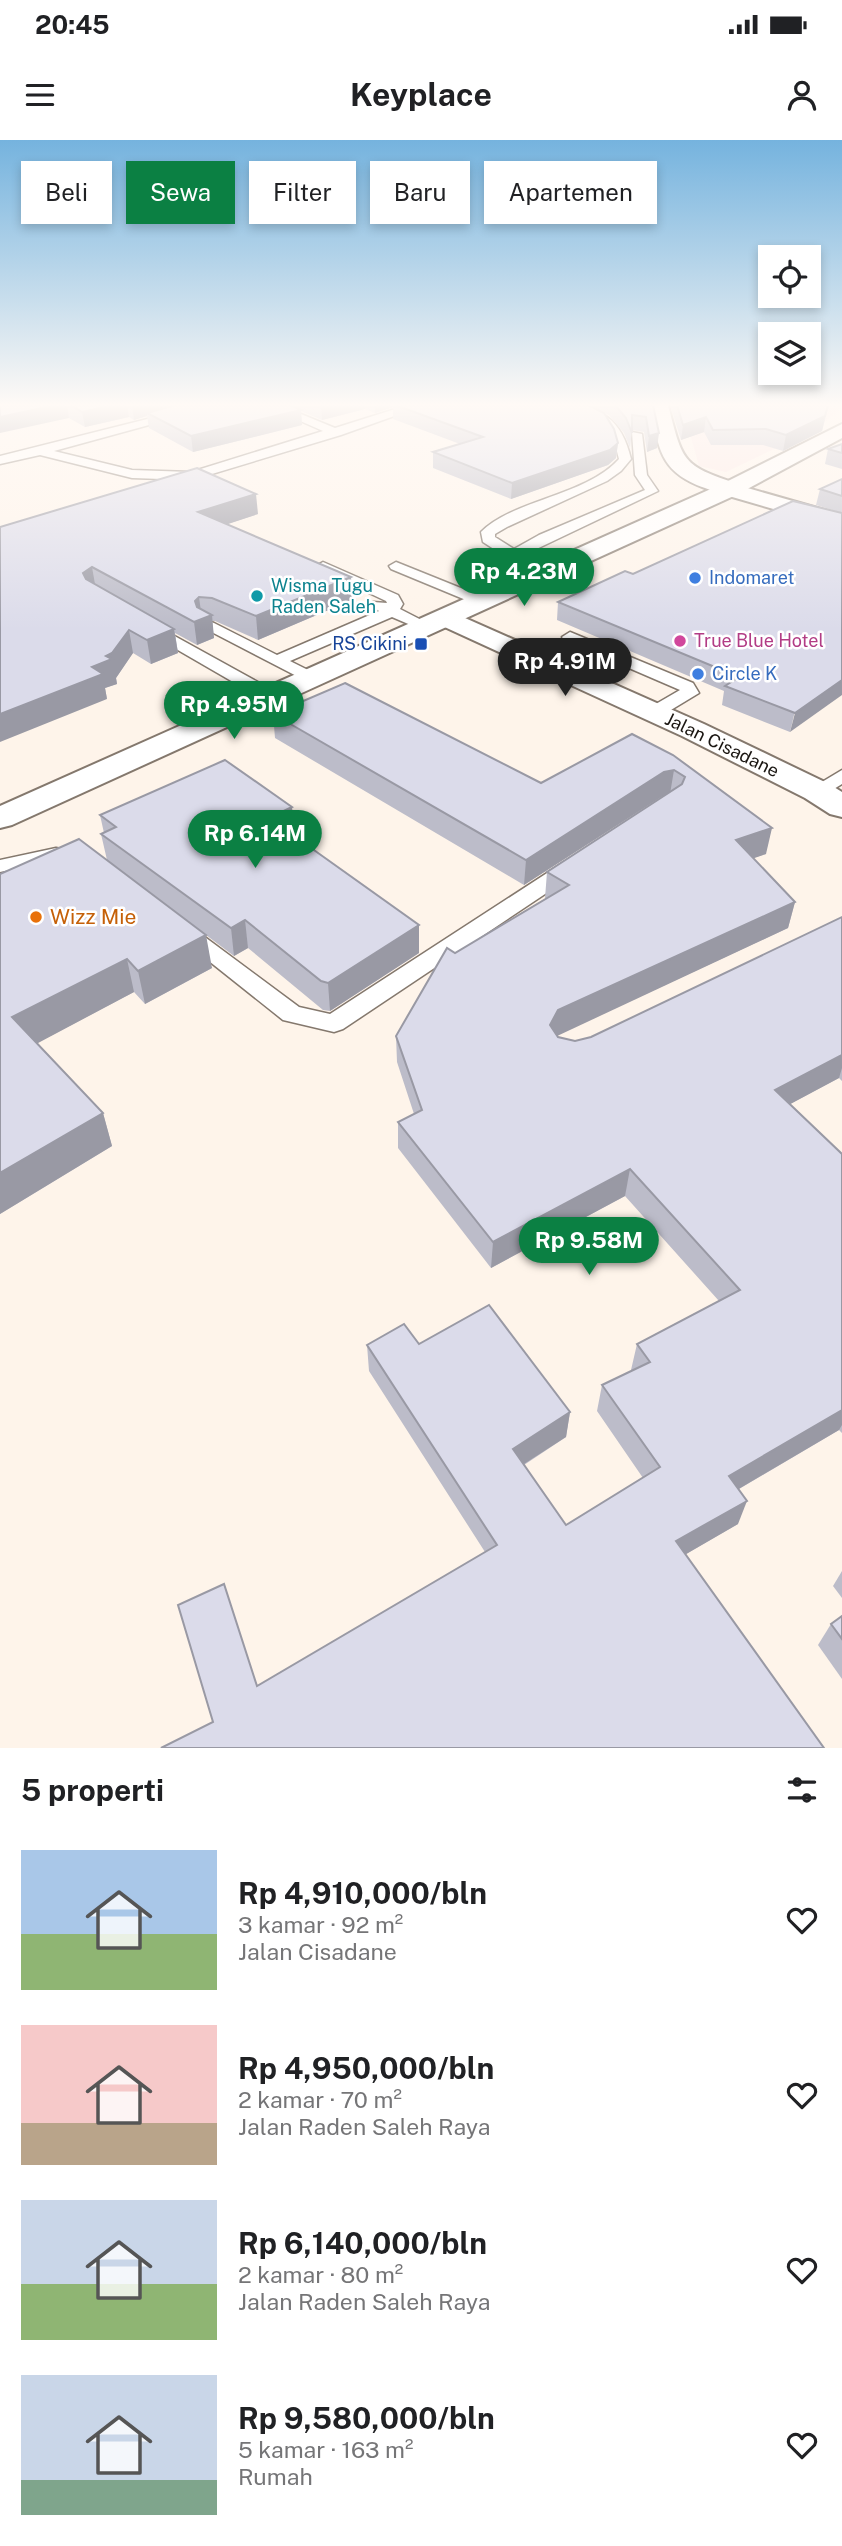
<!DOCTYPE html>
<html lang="id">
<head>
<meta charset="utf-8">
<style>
  body { margin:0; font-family:"Public Sans",sans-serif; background:#f2f2f2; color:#202124; height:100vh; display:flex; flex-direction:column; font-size:26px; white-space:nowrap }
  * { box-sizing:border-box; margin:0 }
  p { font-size:23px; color:#757577 }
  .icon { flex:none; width:38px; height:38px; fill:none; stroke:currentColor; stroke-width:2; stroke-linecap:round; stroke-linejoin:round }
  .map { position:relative; height:1608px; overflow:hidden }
  .side { display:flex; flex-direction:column; background:#fff; flex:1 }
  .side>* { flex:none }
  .hud { position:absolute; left:21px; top:21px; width:802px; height:63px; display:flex; gap:14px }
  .fabs { position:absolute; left:758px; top:105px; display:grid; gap:14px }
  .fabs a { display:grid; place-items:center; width:63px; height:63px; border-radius:0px; background:#fff; box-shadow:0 4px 10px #0003; font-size:35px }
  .price { position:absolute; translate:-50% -60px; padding:0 16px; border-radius:24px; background:#0b8043; color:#fff; font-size:23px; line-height:46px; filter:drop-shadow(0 2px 4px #0008) }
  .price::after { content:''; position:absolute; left:50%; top:42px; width:21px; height:16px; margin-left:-10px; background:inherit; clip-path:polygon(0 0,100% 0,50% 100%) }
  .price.current { background:#222; color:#fff }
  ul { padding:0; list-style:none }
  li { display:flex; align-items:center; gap:21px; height:175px; padding:0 21px }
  li span { display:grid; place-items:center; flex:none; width:196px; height:140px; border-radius:0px; color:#555 }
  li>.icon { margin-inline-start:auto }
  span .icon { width:84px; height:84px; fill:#fffc; stroke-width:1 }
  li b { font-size:30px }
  h2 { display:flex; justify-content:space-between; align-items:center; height:84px; padding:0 21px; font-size:30px }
  .pill { padding:0 24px; border-radius:0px; background:#fff; box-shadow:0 4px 10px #0003; font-size:24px; line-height:63px }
  .pill.current { background:#0b8043; color:#fff }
  .status { display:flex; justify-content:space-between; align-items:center; height:49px; padding:0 35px; background:#fff; direction:ltr }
  .status svg { height:19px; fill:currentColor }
  header { display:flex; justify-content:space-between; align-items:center; height:91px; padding:0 21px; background:#fff; font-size:32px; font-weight:700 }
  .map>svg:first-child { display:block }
  .education { fill:#fce6e3 }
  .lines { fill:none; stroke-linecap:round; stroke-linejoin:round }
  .service-casing { stroke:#84786d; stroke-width:3 }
  .minor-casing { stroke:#84786d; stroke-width:4 }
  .tertiary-casing { stroke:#84786d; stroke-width:4 }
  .secondary-casing { stroke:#84786d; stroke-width:4 }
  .service { fill:#fff; fill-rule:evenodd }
  .minor { fill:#fff; fill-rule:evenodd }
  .tertiary { fill:#fff; fill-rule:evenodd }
  .secondary { fill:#fff; fill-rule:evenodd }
  .wall { fill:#bcbcc9 }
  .shaded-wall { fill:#9999a4 }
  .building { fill:#dbdbea; stroke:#9999a4; stroke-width:2 }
  .shop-dot { fill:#3f7fe0; stroke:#fff; stroke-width:2.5 }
  .culture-dot { fill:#0f9aa8; stroke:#fff; stroke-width:2.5 }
  .hotel-dot { fill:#d1479c; stroke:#fff; stroke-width:2.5 }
  .transit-dot { fill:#1a4fb4; stroke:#fff; stroke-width:2.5 }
  .food-dot { fill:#e8710a; stroke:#fff; stroke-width:2.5 }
  .labels { text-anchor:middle; stroke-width:5; stroke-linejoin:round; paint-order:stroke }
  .far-shop-label { font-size:18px; fill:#366cbe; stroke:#fff; text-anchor:start }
  .far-culture-label { font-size:18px; fill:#0d838f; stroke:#fff; text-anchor:start }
  .far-hotel-label { font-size:18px; fill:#b23c85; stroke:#fff; text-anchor:start }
  .far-transit-label { font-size:18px; fill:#164399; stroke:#fff; text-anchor:end }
  .far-street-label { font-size:18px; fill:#1a1612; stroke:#fff }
  .food-label { font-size:21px; fill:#c56008; stroke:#fff; text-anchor:start }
</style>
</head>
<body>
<div class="status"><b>20:45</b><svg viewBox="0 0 49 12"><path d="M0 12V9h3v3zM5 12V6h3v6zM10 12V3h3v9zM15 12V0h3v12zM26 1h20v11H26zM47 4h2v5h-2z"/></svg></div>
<header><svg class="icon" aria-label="menu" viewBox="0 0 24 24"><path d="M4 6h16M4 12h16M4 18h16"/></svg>Keyplace<svg class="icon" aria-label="person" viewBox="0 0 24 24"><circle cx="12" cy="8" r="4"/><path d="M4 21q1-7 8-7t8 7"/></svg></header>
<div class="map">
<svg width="842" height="1608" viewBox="0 0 842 1608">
  <rect width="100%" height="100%" fill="#fef4ea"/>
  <polygon class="education" points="682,265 842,265 842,268 818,288 726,332 699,326"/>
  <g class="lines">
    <g class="service-casing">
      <g id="service">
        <polygon points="203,265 222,265 54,311 132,330 191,332 323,291 264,265 279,265 335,288 408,265 425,265 341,295 192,340 132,338 40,315 0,324 0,316"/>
        <path d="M562,265C601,265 622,280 631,319L621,331L607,341L507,387L495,394V397L514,409L539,395L645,350L635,335L632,292L642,294L647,335L658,351L526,414L550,430L552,433L550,436L545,437L514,422L483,402L481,392C512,360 586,356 619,319C609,270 593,287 562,265Z"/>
        <polygon points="323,422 398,455 403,464 400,469 435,487 427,492 392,477 290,521 316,534 318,538 316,542 310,543 200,486 208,481 214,483 277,515 379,471 370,465 373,462 387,463 386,461 318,429 316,426"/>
        <polygon points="396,422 488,459 491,462 488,465 478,465 391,429 389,426"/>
        <polygon points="151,483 276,552 279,556 276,560 264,560 145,491 143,488 145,485"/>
        <polygon points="570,492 693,543 699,553 661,576 649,576 646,572 649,568 680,550 564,500 562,497"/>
        <polygon points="842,630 842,644 824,655 810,655 807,651"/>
        <polygon points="56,708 72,711 75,715 72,719 56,720 0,732 0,720"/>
        <polygon points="571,721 578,722 582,727 578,732 343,889 334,892 283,880 175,794 178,789 186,787 194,789 299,867 330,874 564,722"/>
      </g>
    </g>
    <g class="minor-casing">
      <g id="minor">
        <polygon points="730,343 842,375 842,389 722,354 719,349 722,344"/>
        <polygon points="447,470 704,584 829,644 842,652 842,677 830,674 805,658 682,596 438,484 434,478 438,472"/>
      </g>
    </g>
    <g class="tertiary-casing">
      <path id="tertiary" d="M650,265H668C683,322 681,325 738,344L741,349L738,354C726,356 716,352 705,348C659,332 659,308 650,265Z"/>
    </g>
    <g class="secondary-casing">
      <polygon id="secondary" points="842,284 842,298 738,354 12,685 0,688 0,666 722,344"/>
    </g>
    <use href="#service" class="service"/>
    <use href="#minor" class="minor"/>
    <use href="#tertiary" class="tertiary"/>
    <use href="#secondary" class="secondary"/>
  </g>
  <g class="wall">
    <polygon points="0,265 588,265 618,303 616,318 608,325 511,359 433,328 433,312 460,304 393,279 393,267 375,273 365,269 322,280 301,271 302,285 193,312 149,288 147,276 134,280 129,277 85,287 69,278"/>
    <polygon points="588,265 653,265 657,308 647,312 644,292 632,290 630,308 624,293 609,275"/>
    <polygon points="670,265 829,265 822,291 783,311 763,305 711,305 704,292 681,300"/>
    <polygon points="842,304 842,329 825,324 828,309"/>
    <polygon points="842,339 842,373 816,365 820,349"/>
    <polygon points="842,373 790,592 722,565 724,551 557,480 558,462 633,434"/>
    <polygon points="258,374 227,384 351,437 352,460 258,500 215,481 212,481 214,498 197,505 175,493 178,513 151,524 133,513 116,538 117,544 105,548 107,559 0,387"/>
    <polygon points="273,574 541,643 673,615 766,714 753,718 795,762 788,788 557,895 558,897 575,901 591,897 842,777 842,941 839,938 790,964 842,1014 842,1293 839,1290 739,1349 738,1384 686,1414 213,1582 257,1546 485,1412 369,1231 367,1205 419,1204 570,1272 566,1297 524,1325 566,1385 643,1338 597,1271 602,1245 632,1231 631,1230 637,1204 719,1161 625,1056 491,1128 398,1008 398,982 414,974 397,922 396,896 455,813 546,758 545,758 547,732 664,656 661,657 524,745 275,598"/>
    <polygon points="292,667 294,694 293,695 419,785 419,813 330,871 323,870 248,808 234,816 170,768 212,828 145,864 134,852 37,903 103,973 112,1006 0,1074 0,734 107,720 101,694 104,693 100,675"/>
    <polygon points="842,1431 842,1458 833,1446"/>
    <polygon points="842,1476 842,1539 818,1505 831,1484"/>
  </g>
  <g class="shaded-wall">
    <polygon points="56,265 67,265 69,278 0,293 0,277"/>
    <polygon points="113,265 127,265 129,277 85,287 82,272"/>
    <polygon points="132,265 191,265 147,273 147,276 134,280"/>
    <polygon points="321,265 365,265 365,269 322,280"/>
    <polygon points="375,265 393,265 393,267 375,273"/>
    <polygon points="828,265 822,291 783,311 786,295"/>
    <polygon points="301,270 302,285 193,312 191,296"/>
    <polygon points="706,277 704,292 681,300 683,285"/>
    <polygon points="659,293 657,308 647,312 649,296"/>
    <polygon points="618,303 616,318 608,325 511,359 512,343"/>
    <polygon points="256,354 258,374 201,393 198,372"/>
    <polygon points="92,427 96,450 87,455 83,433"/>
    <polygon points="351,437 352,460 258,500 256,476"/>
    <polygon points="199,457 202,479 212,475 214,498 197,505 194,482 195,461"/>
    <polygon points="174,489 178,513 151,524 147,500"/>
    <polygon points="129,490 133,513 116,538 117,544 105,548 107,559 0,602 0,574 92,527 106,516"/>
    <polygon points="842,540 842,555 790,592 795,573"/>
    <polygon points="674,630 670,654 661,657 524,745 526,720 664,632"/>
    <polygon points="292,667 294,694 271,705 269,678"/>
    <polygon points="772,688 766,714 731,726 736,700"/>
    <polygon points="795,762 788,788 555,897 550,885 558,870"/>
    <polygon points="245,780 248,808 234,816 231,788"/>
    <polygon points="419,785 419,813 330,871 328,843"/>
    <polygon points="206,795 212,828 145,864 138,831"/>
    <polygon points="127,819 134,852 23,911 12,877"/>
    <polygon points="842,915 842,928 839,938 768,976 775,950"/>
    <polygon points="103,973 112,1006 0,1074 0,1033"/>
    <polygon points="630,1029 625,1056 491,1128 493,1102"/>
    <polygon points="842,1270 842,1285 839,1290 720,1360 729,1336"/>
    <polygon points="570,1272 566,1297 510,1333 513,1309"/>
    <polygon points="747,1361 738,1384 669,1424 676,1401"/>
  </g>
  <g class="building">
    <polygon points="0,265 56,265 0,277"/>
    <polygon points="71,265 113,265 82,272"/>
    <polygon points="175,265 290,265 301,270 191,296 147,273"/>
    <polygon points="395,265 588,265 604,273 614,289 618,303 610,310 512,343 433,312 483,297"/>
    <polygon points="615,265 653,265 659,293 649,296 646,277 632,275 632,293 626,278"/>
    <polygon points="677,265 828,265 825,276 786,295 766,289 713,290 706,277 683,285"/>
    <polygon points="842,304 842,313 828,309"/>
    <polygon points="197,328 256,354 198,372 351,437 256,476 212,458 199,457 195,461 197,467 212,475 194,482 92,427 83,433 86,439 174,489 147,500 129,490 112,513 106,516 112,519 92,527 103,534 0,574 0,387"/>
    <polygon points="842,339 842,356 820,349"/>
    <polygon points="793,361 842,373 842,540 795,573 725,546 739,537 558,462 625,431 633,434"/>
    <polygon points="345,543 541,643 632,594 673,615 772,688 736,700 795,762 558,870 550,885 558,897 575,901 591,897 842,777 842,915 775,950 842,1014 842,1270 729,1336 747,1361 676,1401 824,1608 161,1608 213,1582 178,1465 224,1444 257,1546 497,1405 367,1205 404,1184 419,1204 489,1165 570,1272 513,1309 566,1385 660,1327 602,1245 650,1222 637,1204 740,1150 630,1029 493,1102 398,982 422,970 396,896 447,808 455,813 569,745 547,732 682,644 685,637 674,630 664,632 526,720 273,574"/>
    <polygon points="225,620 292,667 269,678 419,785 328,843 321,841 245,780 231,788 101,694 116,687 100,675"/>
    <polygon points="79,699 206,795 138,831 127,819 12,877 103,973 0,1033 0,734"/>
    <polygon points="842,1476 842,1499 831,1484"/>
  </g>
  <linearGradient id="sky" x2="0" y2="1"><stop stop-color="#75b3de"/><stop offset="0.54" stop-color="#fffaf6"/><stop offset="1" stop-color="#fffaf6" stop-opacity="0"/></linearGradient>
  <rect width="842" height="490" fill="url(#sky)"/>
  <g class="shop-dot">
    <circle cx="695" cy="438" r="7"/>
    <circle cx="698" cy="534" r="7"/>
  </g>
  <circle class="culture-dot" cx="257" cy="456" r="7"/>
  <circle class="hotel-dot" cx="680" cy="501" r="7"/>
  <rect class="transit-dot" x="414" y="497" width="14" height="14" rx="3.5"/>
  <circle class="food-dot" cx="36" cy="777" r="7"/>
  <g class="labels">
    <g class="far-shop-label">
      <text x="709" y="444">Indomaret</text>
      <text x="712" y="540">Circle K</text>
    </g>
    <g class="far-culture-label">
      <text x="271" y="452">Wisma Tugu<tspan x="271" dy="21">Raden Saleh</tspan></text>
    </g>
    <g class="far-hotel-label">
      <text x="694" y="507">True Blue Hotel</text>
    </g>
    <g class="far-transit-label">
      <text x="407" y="510">RS Cikini</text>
    </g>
    <g class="far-street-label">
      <text transform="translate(722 605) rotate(26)" y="6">Jalan Cisadane</text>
    </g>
    <g class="food-label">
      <text x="50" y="784">Wizz Mie</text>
    </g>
  </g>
</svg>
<div class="fabs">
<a><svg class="icon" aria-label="locate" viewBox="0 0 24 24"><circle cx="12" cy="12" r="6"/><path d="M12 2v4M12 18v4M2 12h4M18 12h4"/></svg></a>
<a><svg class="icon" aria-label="layers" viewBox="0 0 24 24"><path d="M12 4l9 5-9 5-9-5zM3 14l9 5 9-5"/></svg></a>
</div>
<b class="price" style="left:524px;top:468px">Rp 4.23M</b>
<b class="price current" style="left:565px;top:558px">Rp 4.91M</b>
<b class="price" style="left:234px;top:601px">Rp 4.95M</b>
<b class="price" style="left:255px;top:730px">Rp 6.14M</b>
<b class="price" style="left:589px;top:1137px">Rp 9.58M</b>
<div class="hud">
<a class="pill">Beli</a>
<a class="pill current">Sewa</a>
<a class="pill">Filter</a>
<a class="pill">Baru</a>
<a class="pill">Apartemen</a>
</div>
</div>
<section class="side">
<h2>5 properti<svg class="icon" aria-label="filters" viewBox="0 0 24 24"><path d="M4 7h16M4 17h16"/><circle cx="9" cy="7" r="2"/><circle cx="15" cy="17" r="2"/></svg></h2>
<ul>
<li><span style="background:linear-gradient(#a9c7e8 60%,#8fb573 0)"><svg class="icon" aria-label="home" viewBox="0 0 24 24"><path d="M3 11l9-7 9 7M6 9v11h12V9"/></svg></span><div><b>Rp 4,910,000/bln</b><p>3 kamar · 92 m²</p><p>Jalan Cisadane</p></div><svg class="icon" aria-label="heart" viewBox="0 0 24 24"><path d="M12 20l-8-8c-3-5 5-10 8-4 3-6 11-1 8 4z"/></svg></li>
<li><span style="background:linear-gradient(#f6c9c9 70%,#b9a48a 0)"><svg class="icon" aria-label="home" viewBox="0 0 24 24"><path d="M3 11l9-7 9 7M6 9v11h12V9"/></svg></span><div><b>Rp 4,950,000/bln</b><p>2 kamar · 70 m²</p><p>Jalan Raden Saleh Raya</p></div><svg class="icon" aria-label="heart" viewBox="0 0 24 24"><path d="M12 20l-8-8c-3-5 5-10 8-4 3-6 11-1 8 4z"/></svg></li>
<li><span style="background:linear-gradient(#c9d6e8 60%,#8fb573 0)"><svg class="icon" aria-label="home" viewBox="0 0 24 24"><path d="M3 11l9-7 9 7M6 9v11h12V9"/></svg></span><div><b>Rp 6,140,000/bln</b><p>2 kamar · 80 m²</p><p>Jalan Raden Saleh Raya</p></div><svg class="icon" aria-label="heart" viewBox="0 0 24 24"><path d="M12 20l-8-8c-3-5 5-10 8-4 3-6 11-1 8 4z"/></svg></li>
<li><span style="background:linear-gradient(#c9d6e8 75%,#7fa58c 0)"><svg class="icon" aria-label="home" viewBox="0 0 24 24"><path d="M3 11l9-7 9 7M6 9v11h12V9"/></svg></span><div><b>Rp 9,580,000/bln</b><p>5 kamar · 163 m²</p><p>Rumah</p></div><svg class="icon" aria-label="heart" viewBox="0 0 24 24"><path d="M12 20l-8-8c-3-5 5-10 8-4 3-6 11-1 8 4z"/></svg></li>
</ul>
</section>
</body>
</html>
